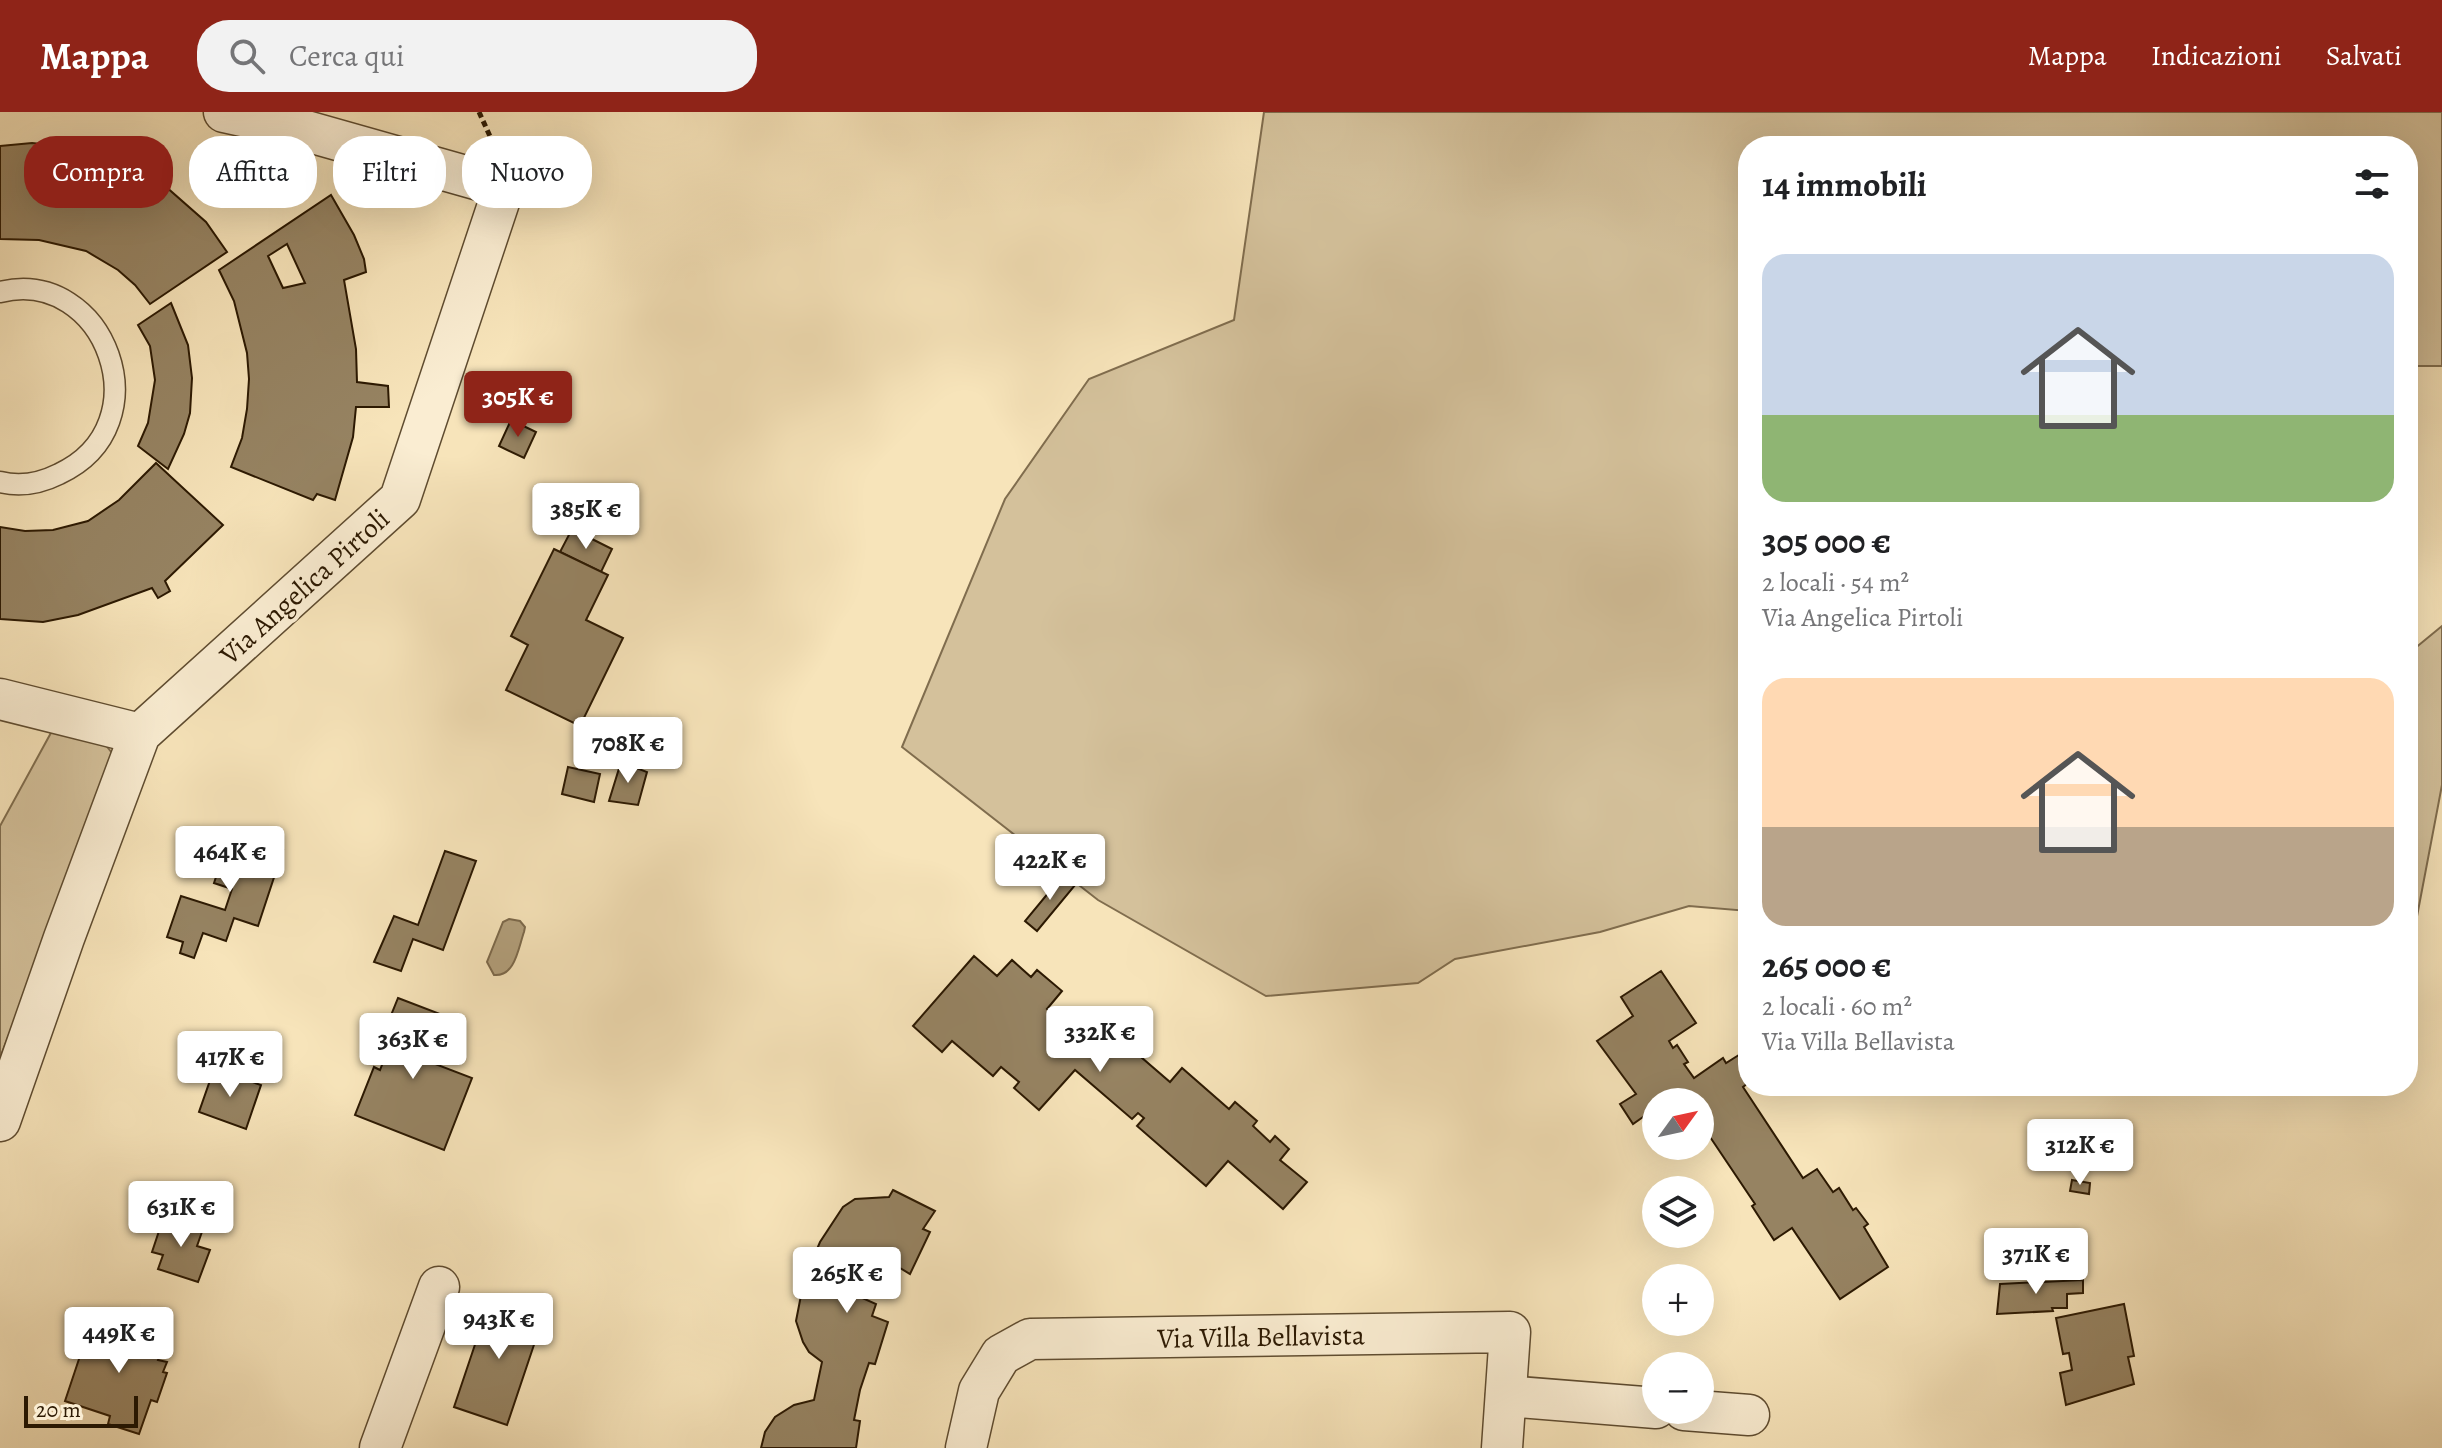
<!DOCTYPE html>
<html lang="it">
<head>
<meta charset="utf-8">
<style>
  body { margin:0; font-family:Alegreya,serif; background:#f2f2f2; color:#202124; height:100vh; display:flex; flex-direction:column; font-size:30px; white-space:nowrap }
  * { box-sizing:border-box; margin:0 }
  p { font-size:26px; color:#757577 }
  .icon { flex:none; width:44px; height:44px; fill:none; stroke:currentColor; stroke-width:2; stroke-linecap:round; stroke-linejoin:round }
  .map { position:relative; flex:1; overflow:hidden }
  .sheet { position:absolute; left:1738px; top:24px; width:680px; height:960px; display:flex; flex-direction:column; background:#fff; border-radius:32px; box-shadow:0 8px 32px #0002 }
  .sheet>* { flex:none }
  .banner { position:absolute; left:24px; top:24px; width:760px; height:72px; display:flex; gap:16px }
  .needle { width:52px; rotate:57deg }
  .controls { position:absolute; left:1642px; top:976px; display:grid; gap:16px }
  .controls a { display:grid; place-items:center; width:72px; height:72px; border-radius:50%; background:#fff; box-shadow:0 8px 32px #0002; font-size:40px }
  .scale { position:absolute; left:24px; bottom:20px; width:114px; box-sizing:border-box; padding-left:8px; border:4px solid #2c1902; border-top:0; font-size:22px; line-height:28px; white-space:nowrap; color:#2c1902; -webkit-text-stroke:6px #faedd2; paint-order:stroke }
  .price { position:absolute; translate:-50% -68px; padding:0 18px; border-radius:8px; background:#fff; color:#222; font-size:26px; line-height:52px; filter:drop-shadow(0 2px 4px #0008) }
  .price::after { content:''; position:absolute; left:50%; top:48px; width:24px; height:18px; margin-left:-12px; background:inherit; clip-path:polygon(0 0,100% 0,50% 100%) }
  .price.active { background:#8f2418; color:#fff }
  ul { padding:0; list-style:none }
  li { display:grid; align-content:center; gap:16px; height:424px; padding:0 24px }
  li span { display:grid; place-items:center; height:248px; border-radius:24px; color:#555 }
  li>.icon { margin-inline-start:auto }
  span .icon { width:144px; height:144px; fill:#fffc; stroke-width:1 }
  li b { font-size:34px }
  h2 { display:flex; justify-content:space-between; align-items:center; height:96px; padding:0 24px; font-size:34px }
  .pill { padding:0 28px; border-radius:32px; background:#fff; box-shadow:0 8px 32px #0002; font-size:28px; line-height:72px }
  .pill.active { background:#8f2418; color:#fff }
  header { display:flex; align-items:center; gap:48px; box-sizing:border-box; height:112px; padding:0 40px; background:#8f2418; color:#fff }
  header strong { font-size:38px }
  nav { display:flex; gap:44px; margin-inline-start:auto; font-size:28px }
  .search { width:560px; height:72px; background:#f2f2f2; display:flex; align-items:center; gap:20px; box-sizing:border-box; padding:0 28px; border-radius:32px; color:#757577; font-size:30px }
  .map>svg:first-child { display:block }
  .green { fill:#d4c19b; stroke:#806d4e; stroke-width:2 }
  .water { fill:#b29f7b; stroke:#7c694b; stroke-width:2 }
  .building { fill:#968362; stroke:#2c1902; stroke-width:2; fill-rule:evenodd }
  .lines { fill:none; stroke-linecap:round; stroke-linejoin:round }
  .lane-casing { stroke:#5f4c30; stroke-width:23 }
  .street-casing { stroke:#5f4c30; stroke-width:43 }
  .path { stroke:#2c1902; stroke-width:5; stroke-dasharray:6 4; stroke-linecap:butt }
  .lane { stroke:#faedd2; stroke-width:20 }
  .street { stroke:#faedd2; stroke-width:40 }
  .labels { text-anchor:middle; stroke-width:8; stroke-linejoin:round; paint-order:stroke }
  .street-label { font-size:28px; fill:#2c1902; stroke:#faedd2 }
</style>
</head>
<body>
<header>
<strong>Mappa</strong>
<div class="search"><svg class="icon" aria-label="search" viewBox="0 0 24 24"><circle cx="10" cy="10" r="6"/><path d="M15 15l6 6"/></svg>Cerca qui</div>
<nav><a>Mappa</a><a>Indicazioni</a><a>Salvati</a></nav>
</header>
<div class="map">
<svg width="2442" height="1336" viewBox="0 0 2442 1336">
  <rect width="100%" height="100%" fill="#f7e4ba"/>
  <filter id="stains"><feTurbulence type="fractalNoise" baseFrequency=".0025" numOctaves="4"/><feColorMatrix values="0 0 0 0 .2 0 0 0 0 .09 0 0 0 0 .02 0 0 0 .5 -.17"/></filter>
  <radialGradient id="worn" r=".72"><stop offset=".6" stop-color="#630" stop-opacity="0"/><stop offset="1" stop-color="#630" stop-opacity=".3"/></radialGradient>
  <g class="green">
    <polygon points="1264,0 2442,0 2442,254 2408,254 2408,34 1748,34 1748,799 1689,794 1600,820 1455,847 1418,871 1266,884 1098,788 902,635 1005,387 1089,267 1234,208"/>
    <polygon points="2442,514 2442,673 2411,836 2408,836 2408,542"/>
    <polygon points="52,619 104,631 112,641 110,659 0,946 0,714"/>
  </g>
  <path class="water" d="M509,807L520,809L525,815L524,820C518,837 515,865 494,863L487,850L503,810Z"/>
  <g class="building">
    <polygon points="32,31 79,36 151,65 160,55 171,64 164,73 206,110 227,140 150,192 135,173 118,158 86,139 39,128 0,127 0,34"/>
    <path d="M331,83L354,123L364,147L366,160L344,168L356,237L357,270L388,274L389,295H356L353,325L335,388L317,382L313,388L231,355L242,326L247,297L249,267L247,241L234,189L219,158ZM287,132L305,171L283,176L268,144Z"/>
    <polygon points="171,191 188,233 192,266 190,301 184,322 168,357 138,334 148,311 155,268 150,234 138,213"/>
    <polygon points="511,308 536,320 524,346 499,334"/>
    <polygon points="156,351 223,413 165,469 170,479 158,486 152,476 78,503 43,510 0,507 0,415 25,419 53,418 88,409 119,388"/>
    <polygon points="572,417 612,437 601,460 560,440"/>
    <polygon points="554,437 608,463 586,508 623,526 580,614 506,578 528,533 511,524"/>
    <polygon points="621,650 647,660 638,693 609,689"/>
    <polygon points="568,655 600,662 594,690 562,682"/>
    <polygon points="231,720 283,738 258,814 234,806 226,829 203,821 194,846 180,841 183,830 167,825 181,784 225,798 232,777 214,771"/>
    <polygon points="445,739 476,749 443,838 413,827 401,859 374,850 394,804 418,813"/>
    <polygon points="1064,762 1076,772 1037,819 1025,809"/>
    <polygon points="974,844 997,864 1012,848 1031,865 1037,858 1062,879 1047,897 1082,927 1098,908 1170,970 1182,956 1229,997 1235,990 1257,1009 1253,1014 1270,1030 1275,1024 1289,1037 1280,1048 1307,1070 1283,1097 1228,1049 1206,1074 1137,1014 1144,1006 1138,1001 1132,1007 1075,958 1039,998 1014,976 1019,970 1001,955 993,964 952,929 942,940 913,914"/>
    <polygon points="1661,859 1696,911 1669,929 1673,936 1677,933 1688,950 1684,952 1694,966 1723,946 1726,951 1742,941 1748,950 1748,971 1743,975 1803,1066 1817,1057 1833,1080 1839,1076 1853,1098 1856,1096 1868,1112 1864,1115 1888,1155 1840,1187 1792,1116 1774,1128 1752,1094 1755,1092 1700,1010 1700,990 1681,990 1679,987 1675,990 1656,990 1656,1003 1654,1005 1650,1000 1633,1012 1620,992 1636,982 1597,929 1633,904 1621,885"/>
    <polygon points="398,886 440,902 422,947 472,966 444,1038 355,1003 374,955 380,958 388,937 379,933"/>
    <polygon points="214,957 261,973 246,1017 199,1000"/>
    <polygon points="2072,1068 2090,1071 2089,1082 2070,1079"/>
    <polygon points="893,1078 935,1099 923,1117 930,1120 910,1162 895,1153 889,1163 873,1156 860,1185 876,1192 872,1204 888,1210 875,1252 869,1251 860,1278 854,1308 860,1309 856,1336 761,1336 765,1320 775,1305 794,1293 814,1288 822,1250 809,1240 803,1230 796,1209 804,1168 820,1130 843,1095 855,1087 889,1085"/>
    <polygon points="164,1104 203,1117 197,1134 210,1138 198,1170 158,1157 163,1143 152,1140"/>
    <polygon points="2083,1168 2083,1181 2067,1182 2067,1196 2052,1196 2053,1199 1997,1202 2000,1172"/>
    <polygon points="491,1185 544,1203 507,1313 454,1295"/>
    <polygon points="2124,1192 2134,1244 2128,1245 2134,1272 2066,1293 2060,1261 2072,1258 2069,1241 2063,1242 2056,1206"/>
    <polygon points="98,1207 165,1230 158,1248 167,1250 163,1260 167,1261 157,1290 151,1288 139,1322 108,1312 110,1304 65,1289 88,1220 93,1222"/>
  </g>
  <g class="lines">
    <g class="lane-casing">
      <path id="lane" d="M0,180C105,154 165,313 59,362C41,371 20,375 0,370"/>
    </g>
    <g class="street-casing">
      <g id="street">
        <polyline points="0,587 140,622"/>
        <polyline points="0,1009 64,826 140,622 400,387 504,75 292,15 224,0"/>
        <polyline points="1506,1284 1656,1296"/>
        <polyline points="1684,1298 1749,1303"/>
        <polyline points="380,1336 439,1175"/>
        <polyline points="966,1336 979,1279 1001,1243 1030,1227 1510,1220 1502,1336"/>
      </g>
    </g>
    <polyline class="path" points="479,0 494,33"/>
    <use href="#lane" class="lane"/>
    <use href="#street" class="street"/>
  </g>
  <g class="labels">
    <g class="street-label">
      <text transform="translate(304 474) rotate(-42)" y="10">Via Angelica Pirtoli</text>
      <text transform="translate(1261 1224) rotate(-1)" y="10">Via Villa Bellavista</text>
    </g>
  </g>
  <rect width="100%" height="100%" filter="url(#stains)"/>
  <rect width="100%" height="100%" fill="url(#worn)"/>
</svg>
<div class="controls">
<a><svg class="needle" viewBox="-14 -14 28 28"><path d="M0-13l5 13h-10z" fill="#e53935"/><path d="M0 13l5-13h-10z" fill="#757577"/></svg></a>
<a><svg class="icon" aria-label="layers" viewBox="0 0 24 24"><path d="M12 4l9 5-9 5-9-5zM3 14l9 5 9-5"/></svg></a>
<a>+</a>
<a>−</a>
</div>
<div class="scale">20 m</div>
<b class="price active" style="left:518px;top:327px">305K €</b>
<b class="price" style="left:586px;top:439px">385K €</b>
<b class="price" style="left:628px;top:673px">708K €</b>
<b class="price" style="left:230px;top:782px">464K €</b>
<b class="price" style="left:1050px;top:790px">422K €</b>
<b class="price" style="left:1100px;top:962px">332K €</b>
<b class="price" style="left:413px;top:969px">363K €</b>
<b class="price" style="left:230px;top:987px">417K €</b>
<b class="price" style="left:2080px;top:1075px">312K €</b>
<b class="price" style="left:181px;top:1137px">631K €</b>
<b class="price" style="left:2036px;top:1184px">371K €</b>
<b class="price" style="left:847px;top:1203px">265K €</b>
<b class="price" style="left:499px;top:1249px">943K €</b>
<b class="price" style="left:119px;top:1263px">449K €</b>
<div class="banner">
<a class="pill active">Compra</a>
<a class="pill">Affitta</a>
<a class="pill">Filtri</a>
<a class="pill">Nuovo</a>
</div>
<section class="sheet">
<h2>14 immobili<svg class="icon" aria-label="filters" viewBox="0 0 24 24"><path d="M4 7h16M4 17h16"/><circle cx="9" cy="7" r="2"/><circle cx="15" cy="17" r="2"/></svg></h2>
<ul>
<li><span style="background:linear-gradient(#c9d6e8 65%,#8fb573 0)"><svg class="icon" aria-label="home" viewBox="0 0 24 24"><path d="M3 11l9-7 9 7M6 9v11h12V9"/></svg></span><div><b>305 000 €</b><p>2 locali · 54 m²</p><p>Via Angelica Pirtoli</p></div></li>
<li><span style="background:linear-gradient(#ffd9b3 60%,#b9a48a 0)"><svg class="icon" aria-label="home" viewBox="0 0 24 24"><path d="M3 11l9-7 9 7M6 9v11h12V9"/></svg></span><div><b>265 000 €</b><p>2 locali · 60 m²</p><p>Via Villa Bellavista</p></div></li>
</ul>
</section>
</div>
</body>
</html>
